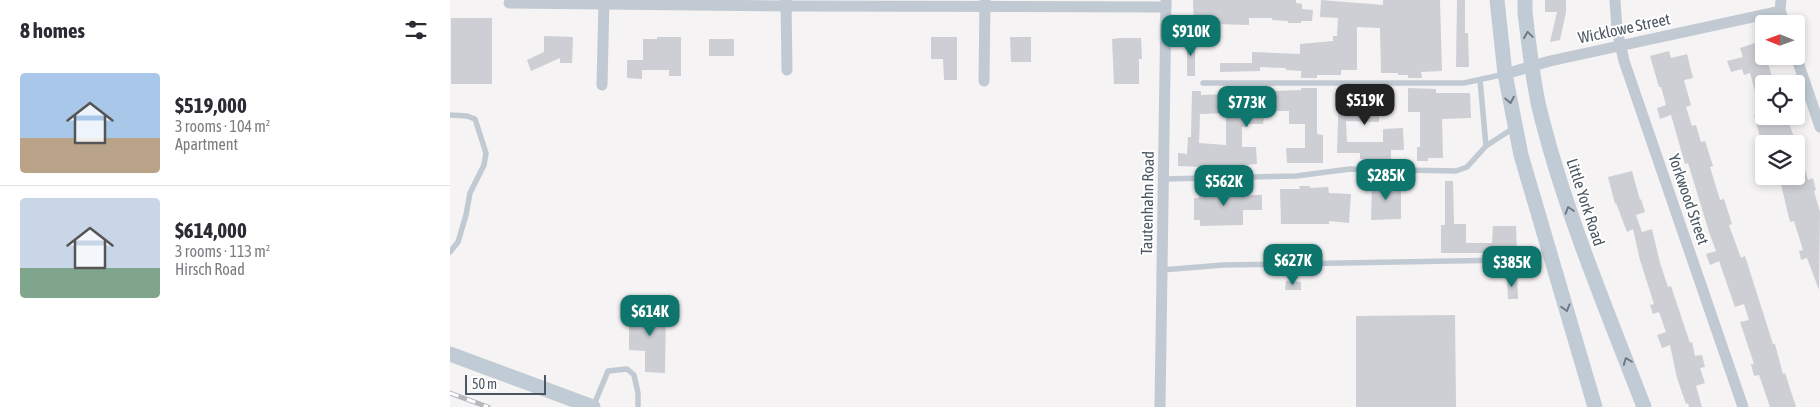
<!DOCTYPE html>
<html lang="en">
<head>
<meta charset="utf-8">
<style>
  body { margin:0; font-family:"Asap Condensed",sans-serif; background:#f7f7f7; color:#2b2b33; height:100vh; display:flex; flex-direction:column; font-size:19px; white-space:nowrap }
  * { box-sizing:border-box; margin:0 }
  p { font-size:16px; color:#7c7c81 }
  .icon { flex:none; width:28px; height:28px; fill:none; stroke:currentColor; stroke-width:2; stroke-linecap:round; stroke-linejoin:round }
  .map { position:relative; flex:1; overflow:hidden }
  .side { display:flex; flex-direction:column; background:#fff; width:450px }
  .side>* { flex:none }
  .needle { width:32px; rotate:271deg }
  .tools { position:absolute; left:1305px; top:15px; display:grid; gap:10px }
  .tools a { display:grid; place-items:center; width:50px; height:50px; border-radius:5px; background:#fff; box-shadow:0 2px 8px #0003; font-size:25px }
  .scale { position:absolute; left:15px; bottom:12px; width:81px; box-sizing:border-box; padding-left:5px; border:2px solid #4a5661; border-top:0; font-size:14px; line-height:18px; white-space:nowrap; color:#4a5661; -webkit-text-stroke:4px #fff; paint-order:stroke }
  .price { position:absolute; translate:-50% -42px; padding:0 11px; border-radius:10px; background:#0f766e; color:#fff; font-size:16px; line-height:32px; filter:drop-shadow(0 1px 2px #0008) }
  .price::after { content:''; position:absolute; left:50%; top:30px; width:15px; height:11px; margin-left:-8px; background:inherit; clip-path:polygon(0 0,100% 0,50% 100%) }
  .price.current { background:#222; color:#fff }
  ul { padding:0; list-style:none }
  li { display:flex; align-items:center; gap:15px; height:125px; padding:0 20px }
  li+li { border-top:1px solid #e1e1e2 }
  li span { display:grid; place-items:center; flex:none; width:140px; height:100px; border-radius:5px; color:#555 }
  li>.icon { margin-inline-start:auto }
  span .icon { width:60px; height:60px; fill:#fffc; stroke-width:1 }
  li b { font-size:21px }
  h2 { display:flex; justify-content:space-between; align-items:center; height:60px; padding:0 20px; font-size:21px }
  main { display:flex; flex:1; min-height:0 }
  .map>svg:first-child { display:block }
  .building { fill:#cdcfd5; fill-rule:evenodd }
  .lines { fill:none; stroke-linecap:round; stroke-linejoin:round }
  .lane { stroke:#c1cad2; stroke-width:5.5 }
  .street { stroke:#c1cad2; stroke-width:11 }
  .secondary { stroke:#c1cbd6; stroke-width:15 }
  .rail-casing { stroke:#b5b8bd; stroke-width:5 }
  .rail { stroke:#fff; stroke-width:3; stroke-dasharray:9; stroke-linecap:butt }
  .oneway { stroke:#6e7984 }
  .labels { text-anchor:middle; stroke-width:4; stroke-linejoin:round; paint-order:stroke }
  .street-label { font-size:16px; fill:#4a5661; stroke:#fff }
</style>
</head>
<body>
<main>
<section class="side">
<h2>8 homes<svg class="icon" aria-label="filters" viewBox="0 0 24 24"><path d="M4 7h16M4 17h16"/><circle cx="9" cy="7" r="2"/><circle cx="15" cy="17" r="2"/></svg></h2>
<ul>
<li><span style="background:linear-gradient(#a9c7e8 65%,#b9a48a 0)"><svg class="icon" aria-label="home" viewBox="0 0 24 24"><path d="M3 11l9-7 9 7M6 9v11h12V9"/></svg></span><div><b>$519,000</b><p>3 rooms · 104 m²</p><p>Apartment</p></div></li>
<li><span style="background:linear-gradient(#c9d6e8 70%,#7fa58c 0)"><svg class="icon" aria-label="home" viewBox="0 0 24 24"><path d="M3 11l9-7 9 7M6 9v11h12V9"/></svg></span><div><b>$614,000</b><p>3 rooms · 113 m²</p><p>Hirsch Road</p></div></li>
</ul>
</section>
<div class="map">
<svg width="1370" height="407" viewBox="0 0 1370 407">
  <rect width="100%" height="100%" fill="#f5f3f3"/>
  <g class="building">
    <polygon points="743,0 846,0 846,3 852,4 852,9 863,10 862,21 851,21 851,23 838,23 838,21 822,20 822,18 799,18 799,25 766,24 766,28 744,28"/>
    <polygon points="871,0 933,5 933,0 990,0 992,71 971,72 972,78 958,78 958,75 948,75 948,73 931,73 930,28 907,27 907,70 891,70 891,75 867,75 867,78 851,78 851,71 836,70 836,68 810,67 810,71 770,72 770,63 802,63 802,52 850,54 850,44 883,41 883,36 887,36 888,18 870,17"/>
    <polygon points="1007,0 1015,0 1015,33 1018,33 1019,67 1006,67"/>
    <polygon points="1095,0 1116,0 1116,12 1110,40 1100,42 1107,12 1095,12"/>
    <rect x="1" y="18" width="41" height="66"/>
    <polygon points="94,36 123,37 122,63 110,63 110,58 81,71 77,60 94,52"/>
    <polygon points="207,37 231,37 231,76 219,76 219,70 192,70 192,79 177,78 177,60 193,60 193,39 207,39"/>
    <polygon points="481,37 507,37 507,80 494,80 493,59 481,59"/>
    <polygon points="560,37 581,37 581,62 561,62"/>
    <polygon points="670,38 691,38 692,59 689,59 689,84 664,84 662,39"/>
    <rect x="737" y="38" width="8" height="38"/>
    <rect x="259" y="39" width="25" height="17"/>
    <polygon points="1308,42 1312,56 1316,56 1324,84 1314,84 1314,112 1311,113 1300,73 1294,75 1292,69 1281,72 1277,61 1293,57 1290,48"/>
    <polygon points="1219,51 1221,58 1237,54 1243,78 1234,80 1241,105 1236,107 1242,126 1246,125 1251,142 1255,141 1263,166 1260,167 1270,200 1274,199 1282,224 1279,225 1291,258 1295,256 1323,344 1325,344 1333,374 1335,373 1346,407 1320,407 1309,375 1304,376 1301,364 1304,364 1290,322 1299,320 1294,304 1285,307 1269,261 1260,265 1256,254 1266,251 1259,232 1238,163 1235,164 1221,115 1210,119 1207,108 1216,105 1211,87 1209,87 1200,56"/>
    <path d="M851,88H867V134L873,135V163H837L836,148H855V124H839V111H819V116H814L813,124H798V127H792V147H806L807,164L793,165V169L760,170H754V167L728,166V153L737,154L738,137H741L742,91H751V95L775,94L806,95L823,94V91L851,90ZM776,113V145L749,143L750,114Z"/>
    <polygon points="889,88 898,88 897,93 930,93 929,122 896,121 897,142 933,142 933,129 953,128 954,150 941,150 941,159 910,159 910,153 887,153"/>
    <polygon points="958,88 986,89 986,93 1020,93 1021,118 992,119 993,158 978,158 978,161 967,161 967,147 970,147 970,112 958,112"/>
    <polygon points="1314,113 1314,116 1337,116 1346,144 1312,144 1304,115"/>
    <polygon points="1346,150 1348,150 1354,166 1358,180 1363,178 1366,190 1364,191 1370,212 1369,290 1357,258 1351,260 1349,251 1353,250 1344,221 1340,222 1329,176 1346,176"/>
    <polygon points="1182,171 1190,200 1191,199 1195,212 1186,215 1192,232 1202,229 1210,263 1218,287 1221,286 1240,343 1242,342 1245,356 1252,355 1255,367 1250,368 1255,383 1246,386 1252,407 1239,407 1238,403 1236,404 1227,378 1220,345 1212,348 1207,335 1216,332 1209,312 1203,314 1200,305 1204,304 1190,260 1183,229 1177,232 1166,203 1165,204 1158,177"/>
    <polygon points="942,181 951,181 951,219 921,220 922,183 942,184"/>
    <polygon points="995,181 1003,181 1004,224 1016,224 1016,243 1042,243 1043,226 1066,226 1067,253 991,253 991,225 995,225"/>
    <polygon points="849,186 860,186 860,188 878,187 879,193 901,194 899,223 879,221 879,224 831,224 830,189 850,189"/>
    <polygon points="791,189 791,195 812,195 812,210 793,210 793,225 750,226 750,220 744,220 744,198 749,198 749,191"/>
    <polygon points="1057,276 1067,276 1068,299 1058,299"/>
    <polygon points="836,281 851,282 851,290 835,290"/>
    <polygon points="199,300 208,301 208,310 216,310 215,373 195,372 195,351 179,350 179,317 196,318 196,309 199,309"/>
    <polygon points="1005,315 1006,407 906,407 906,316"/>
  </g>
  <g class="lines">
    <g class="lane">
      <polyline points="1030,80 1036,146"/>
      <polyline points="753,83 1014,83 1055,74"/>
      <polyline points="0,115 17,116 25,119 36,153 34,165 20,193 16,215 8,242 0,252"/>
      <polyline points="713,179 846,176 900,169 1006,171 1017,167 1036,146 1065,127"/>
      <polyline points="712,270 773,265 1059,260"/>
      <polyline points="143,407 158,371 177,369 184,375 188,393 188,407"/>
    </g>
    <g class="street">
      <polyline points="336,0 337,70"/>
      <polyline points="1165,0 1167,30 1174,61 1293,407"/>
      <polyline points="1331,0 1330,11 1335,24"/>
      <polyline points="59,3 336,6 716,7"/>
      <polyline points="1346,56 1370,127"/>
      <polyline points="1055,74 1100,61 1330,11"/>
      <polyline points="534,81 535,0"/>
      <polyline points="152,85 154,0"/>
      <polyline points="710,407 716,1"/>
    </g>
    <g class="secondary">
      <polyline points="1047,0 1055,74 1071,155 1145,407"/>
      <path d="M1075,0V13C1079,44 1082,76 1089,107C1114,210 1156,308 1194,407"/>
      <polyline points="0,354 143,407"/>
    </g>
    <g class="rail-casing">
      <polyline id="rail" points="0,393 38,407"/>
    </g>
    <use href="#rail" class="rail"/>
  </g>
  <defs><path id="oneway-chevron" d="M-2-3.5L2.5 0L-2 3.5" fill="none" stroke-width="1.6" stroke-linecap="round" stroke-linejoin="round" transform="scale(1.25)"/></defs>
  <g class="oneway">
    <use href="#oneway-chevron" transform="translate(1078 35) rotate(-98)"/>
    <use href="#oneway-chevron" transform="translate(1060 100) rotate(79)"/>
    <use href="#oneway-chevron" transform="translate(1119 210) rotate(-108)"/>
    <use href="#oneway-chevron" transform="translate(1116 308) rotate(74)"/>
    <use href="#oneway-chevron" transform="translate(1177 361) rotate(-111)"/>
  </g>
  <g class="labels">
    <g class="street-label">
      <text transform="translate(1174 28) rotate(-12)" y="6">Wicklowe Street</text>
      <text transform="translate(1239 199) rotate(71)" y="6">Yorkwood Street</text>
      <text transform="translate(1136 202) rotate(72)" y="6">Little York Road</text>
      <text transform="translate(697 203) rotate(-89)" y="6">Tautenhahn Road</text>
    </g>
  </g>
</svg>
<div class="tools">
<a><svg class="needle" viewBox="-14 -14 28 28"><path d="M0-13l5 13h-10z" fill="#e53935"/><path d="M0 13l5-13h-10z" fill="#7c7c81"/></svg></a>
<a><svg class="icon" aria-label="locate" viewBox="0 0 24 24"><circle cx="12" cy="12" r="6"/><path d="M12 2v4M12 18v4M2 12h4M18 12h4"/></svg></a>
<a><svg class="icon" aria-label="layers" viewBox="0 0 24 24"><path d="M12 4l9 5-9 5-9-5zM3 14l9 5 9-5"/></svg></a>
</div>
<div class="scale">50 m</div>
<b class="price" style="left:741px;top:57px">$910K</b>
<b class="price current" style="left:915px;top:126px">$519K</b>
<b class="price" style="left:797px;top:128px">$773K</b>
<b class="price" style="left:936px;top:201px">$285K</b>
<b class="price" style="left:774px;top:207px">$562K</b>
<b class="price" style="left:843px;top:286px">$627K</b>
<b class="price" style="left:1062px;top:288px">$385K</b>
<b class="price" style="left:200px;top:337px">$614K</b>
</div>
</main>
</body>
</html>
